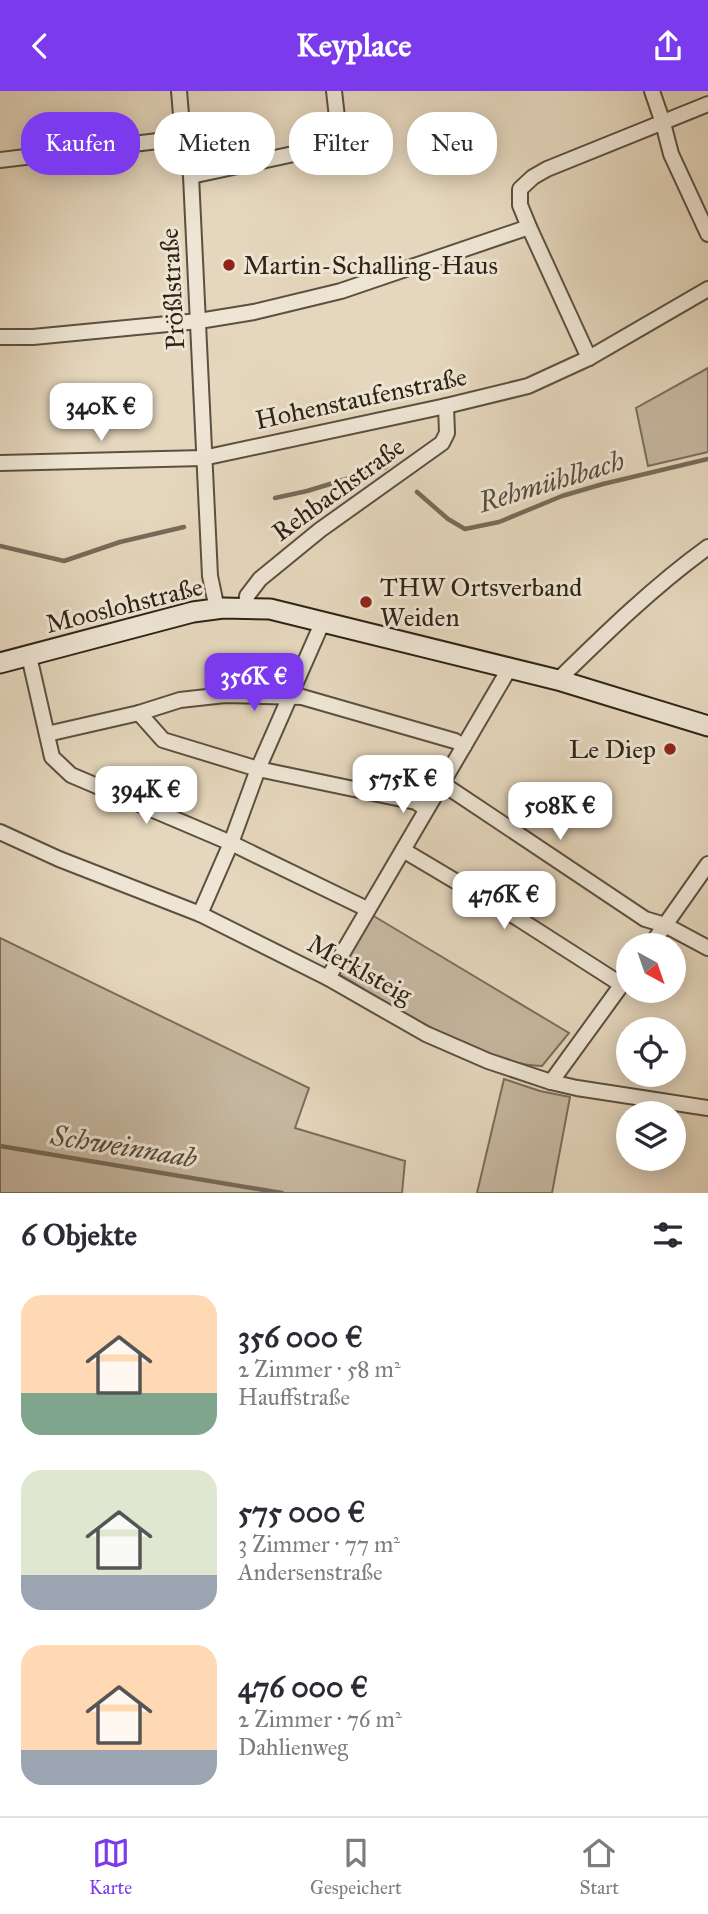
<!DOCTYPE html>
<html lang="de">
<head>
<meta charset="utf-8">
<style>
  body { margin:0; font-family:"IM FELL Great Primer",serif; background:#f7f7f7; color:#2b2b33; height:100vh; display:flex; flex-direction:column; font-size:26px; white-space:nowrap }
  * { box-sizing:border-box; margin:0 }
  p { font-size:23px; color:#7c7c81 }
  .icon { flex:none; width:38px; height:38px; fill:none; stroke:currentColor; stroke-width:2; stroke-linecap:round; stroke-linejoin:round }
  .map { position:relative; height:1102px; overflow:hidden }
  .side { display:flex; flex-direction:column; background:#fff; flex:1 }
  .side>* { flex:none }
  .hud { position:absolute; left:21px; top:21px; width:667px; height:63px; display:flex; gap:14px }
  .needle { width:46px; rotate:140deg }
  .buttons { position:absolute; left:616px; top:842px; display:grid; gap:14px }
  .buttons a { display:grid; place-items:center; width:70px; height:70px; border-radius:50%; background:#fff; box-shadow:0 4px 18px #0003; font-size:35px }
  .price { position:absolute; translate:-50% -60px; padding:0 16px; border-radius:14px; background:#fff; color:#222; font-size:23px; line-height:46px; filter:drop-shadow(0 2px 4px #0008) }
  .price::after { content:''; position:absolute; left:50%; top:42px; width:21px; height:16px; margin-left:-10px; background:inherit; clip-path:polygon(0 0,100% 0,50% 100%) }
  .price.active { background:#7c3aed; color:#fff }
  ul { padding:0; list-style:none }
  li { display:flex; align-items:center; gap:21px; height:175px; padding:0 21px }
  li span { display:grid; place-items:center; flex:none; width:196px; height:140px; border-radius:21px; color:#555 }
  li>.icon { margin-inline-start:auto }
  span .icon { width:84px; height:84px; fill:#fffc; stroke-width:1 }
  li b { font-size:30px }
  h2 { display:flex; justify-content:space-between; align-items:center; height:84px; padding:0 21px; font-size:30px }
  .chip { padding:0 24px; border-radius:28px; background:#fff; box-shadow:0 4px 18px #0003; font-size:24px; line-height:63px }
  .chip.active { background:#7c3aed; color:#fff }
  header { display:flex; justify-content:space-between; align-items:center; height:91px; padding:0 21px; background:#7c3aed; color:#fff; font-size:32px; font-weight:700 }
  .tab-bar { display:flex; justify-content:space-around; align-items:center; height:98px; border-top:2px solid #e1e1e2; background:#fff; font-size:19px; color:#7c7c81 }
  .tab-bar a { display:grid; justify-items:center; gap:4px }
  .tab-bar .active { color:#7c3aed }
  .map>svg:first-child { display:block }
  .green { fill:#c6b8a1; stroke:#7a6e5c; stroke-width:2 }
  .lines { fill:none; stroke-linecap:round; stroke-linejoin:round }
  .stream { stroke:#776a58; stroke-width:4.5 }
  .street-casing { stroke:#5c5040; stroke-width:18 }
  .secondary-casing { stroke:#2e2316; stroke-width:23 }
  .street { stroke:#eee5d4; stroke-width:14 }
  .secondary { stroke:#eee5d4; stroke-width:19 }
  .poi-dot { fill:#8f2418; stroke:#eee5d4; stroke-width:2.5 }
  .labels { text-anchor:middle; stroke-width:6; stroke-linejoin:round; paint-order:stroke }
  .poi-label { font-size:26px; fill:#2e2316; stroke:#eee5d4; text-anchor:start }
  .street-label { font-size:26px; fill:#2e2316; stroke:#eee5d4 }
  .water-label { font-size:28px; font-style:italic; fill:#584d3c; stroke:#eee5d4 }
</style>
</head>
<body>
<header><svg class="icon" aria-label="back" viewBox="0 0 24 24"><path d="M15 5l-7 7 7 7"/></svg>Keyplace<svg class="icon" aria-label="share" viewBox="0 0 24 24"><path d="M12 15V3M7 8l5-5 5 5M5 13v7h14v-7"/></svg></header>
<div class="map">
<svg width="708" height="1102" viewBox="0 0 708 1102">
  <rect width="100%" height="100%" fill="#e5d7bd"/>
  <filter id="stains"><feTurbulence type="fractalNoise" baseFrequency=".00286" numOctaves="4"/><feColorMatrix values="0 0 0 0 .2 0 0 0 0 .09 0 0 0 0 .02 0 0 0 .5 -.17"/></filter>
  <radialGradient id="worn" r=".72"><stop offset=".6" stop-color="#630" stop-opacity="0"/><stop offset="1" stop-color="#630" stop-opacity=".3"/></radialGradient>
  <g class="green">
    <polygon points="708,277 708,361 648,375 636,317"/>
    <path d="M372,824L569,942L542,975C484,974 390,914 339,883Z"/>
    <polygon points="0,847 309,997 295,1037 405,1070 402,1102 0,1102"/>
    <polygon points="504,988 540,1000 570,1006 552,1102 477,1102"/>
  </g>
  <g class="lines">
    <g class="stream">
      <polyline points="417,401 448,428 465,438 499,431 562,405 603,393 708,368"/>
      <polyline points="275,407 307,400 386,376"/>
      <polyline points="0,455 64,470 120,451 184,436"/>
      <polyline points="0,1055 282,1102"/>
    </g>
    <g class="street-casing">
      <g id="street">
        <polyline points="179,0 183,47 191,85 210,485 217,518"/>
        <polyline points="652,0 663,32 671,63 708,143"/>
        <polyline points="340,53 380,48"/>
        <polyline points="0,69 183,47"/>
        <polyline points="191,85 340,53 334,0"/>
        <polyline points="0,246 33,246 199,230 254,221 341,200 529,136"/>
        <polyline points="589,267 529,136 520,114 520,98 533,86 547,78 708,13"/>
        <polyline points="0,372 203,367 446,315 528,295 589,267 708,198"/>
        <polyline points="246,517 247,505 260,488 320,439 442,352 447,342 446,315"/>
        <polyline points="29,565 52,666 71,684 231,752 367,818"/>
        <path d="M558,589C606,542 654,495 708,456"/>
        <polyline points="139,622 163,649 258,678 416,711 426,718"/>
        <polyline points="47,643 139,622 180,609 225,604 302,606 455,650 464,655"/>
        <polyline points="443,693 645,828 665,834 708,857"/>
        <polyline points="0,741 59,768 200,823 328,887 426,943 488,970 551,991 577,997 708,1017"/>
        <polyline points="403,759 519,828 622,894"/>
        <polyline points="200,823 231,752 258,678 323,530"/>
        <polyline points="651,854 708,773"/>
        <polyline points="328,887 509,578"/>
        <polyline points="551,991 628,885"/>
      </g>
    </g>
    <g class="secondary-casing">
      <polyline id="secondary" points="0,572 193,521 223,517 270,518 558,589 708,635"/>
    </g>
    <use href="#street" class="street"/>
    <use href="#secondary" class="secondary"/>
  </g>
  <g class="poi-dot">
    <circle cx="229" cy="174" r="7"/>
    <circle cx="366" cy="511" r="7"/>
    <circle cx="670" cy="658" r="7"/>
  </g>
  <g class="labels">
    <g class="poi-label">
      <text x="243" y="183">Martin-Schalling-Haus</text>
      <text x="380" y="505">THW Ortsverband<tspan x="380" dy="30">Weiden</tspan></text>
      <text x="656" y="667" text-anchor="end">Le Diep</text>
    </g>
    <g class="street-label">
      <text transform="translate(172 198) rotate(-93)" y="9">Prößlstraße</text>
      <text transform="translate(361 307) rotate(-12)" y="9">Hohenstaufenstraße</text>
      <text transform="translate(338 398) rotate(-36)" y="9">Rehbachstraße</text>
      <text transform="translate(124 514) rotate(-14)" y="9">Mooslohstraße</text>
      <text transform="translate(360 878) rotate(29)" y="9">Merklsteig</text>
    </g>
    <g class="water-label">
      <text transform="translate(551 390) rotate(-17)" y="10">Rehmühlbach</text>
      <text transform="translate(124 1055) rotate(9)" y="10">Schweinnaab</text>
    </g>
  </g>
  <rect width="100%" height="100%" filter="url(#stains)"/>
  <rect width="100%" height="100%" fill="url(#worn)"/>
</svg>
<div class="buttons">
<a><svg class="needle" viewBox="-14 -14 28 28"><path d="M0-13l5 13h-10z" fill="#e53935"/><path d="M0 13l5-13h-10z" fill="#7c7c81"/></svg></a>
<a><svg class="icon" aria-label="locate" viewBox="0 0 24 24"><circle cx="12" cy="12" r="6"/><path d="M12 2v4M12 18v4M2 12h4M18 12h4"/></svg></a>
<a><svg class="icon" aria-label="layers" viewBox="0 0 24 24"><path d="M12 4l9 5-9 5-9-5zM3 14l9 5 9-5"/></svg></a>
</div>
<b class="price" style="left:101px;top:352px">340K €</b>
<b class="price active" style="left:254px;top:622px">356K €</b>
<b class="price" style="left:403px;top:724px">575K €</b>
<b class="price" style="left:146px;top:735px">394K €</b>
<b class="price" style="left:560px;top:751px">508K €</b>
<b class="price" style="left:504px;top:840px">476K €</b>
<div class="hud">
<a class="chip active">Kaufen</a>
<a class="chip">Mieten</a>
<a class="chip">Filter</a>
<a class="chip">Neu</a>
</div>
</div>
<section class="side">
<h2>6 Objekte<svg class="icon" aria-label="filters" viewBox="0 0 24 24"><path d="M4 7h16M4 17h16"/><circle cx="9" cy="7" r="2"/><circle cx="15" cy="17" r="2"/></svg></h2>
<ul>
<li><span style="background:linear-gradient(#ffd9b3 70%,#7fa58c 0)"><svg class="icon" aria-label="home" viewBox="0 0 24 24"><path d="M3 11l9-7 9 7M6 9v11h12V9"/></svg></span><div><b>356 000 €</b><p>2 Zimmer · 58 m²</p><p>Hauffstraße</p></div></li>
<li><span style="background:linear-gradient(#dfe7d0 75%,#9aa5b1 0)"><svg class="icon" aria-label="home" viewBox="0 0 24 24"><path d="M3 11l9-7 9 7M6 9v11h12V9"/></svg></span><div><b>575 000 €</b><p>3 Zimmer · 77 m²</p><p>Andersenstraße</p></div></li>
<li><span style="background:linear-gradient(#ffd9b3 75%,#9aa5b1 0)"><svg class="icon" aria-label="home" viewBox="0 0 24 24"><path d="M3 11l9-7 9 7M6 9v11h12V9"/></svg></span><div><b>476 000 €</b><p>2 Zimmer · 76 m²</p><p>Dahlienweg</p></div></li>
</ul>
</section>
<nav class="tab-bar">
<a class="active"><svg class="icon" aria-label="map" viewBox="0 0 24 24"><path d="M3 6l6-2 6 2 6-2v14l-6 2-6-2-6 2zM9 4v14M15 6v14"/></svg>Karte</a>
<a><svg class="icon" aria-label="saved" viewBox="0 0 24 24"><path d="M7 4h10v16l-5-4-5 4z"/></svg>Gespeichert</a>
<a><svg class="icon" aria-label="home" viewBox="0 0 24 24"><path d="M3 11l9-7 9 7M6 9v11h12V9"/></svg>Start</a>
</nav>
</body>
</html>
